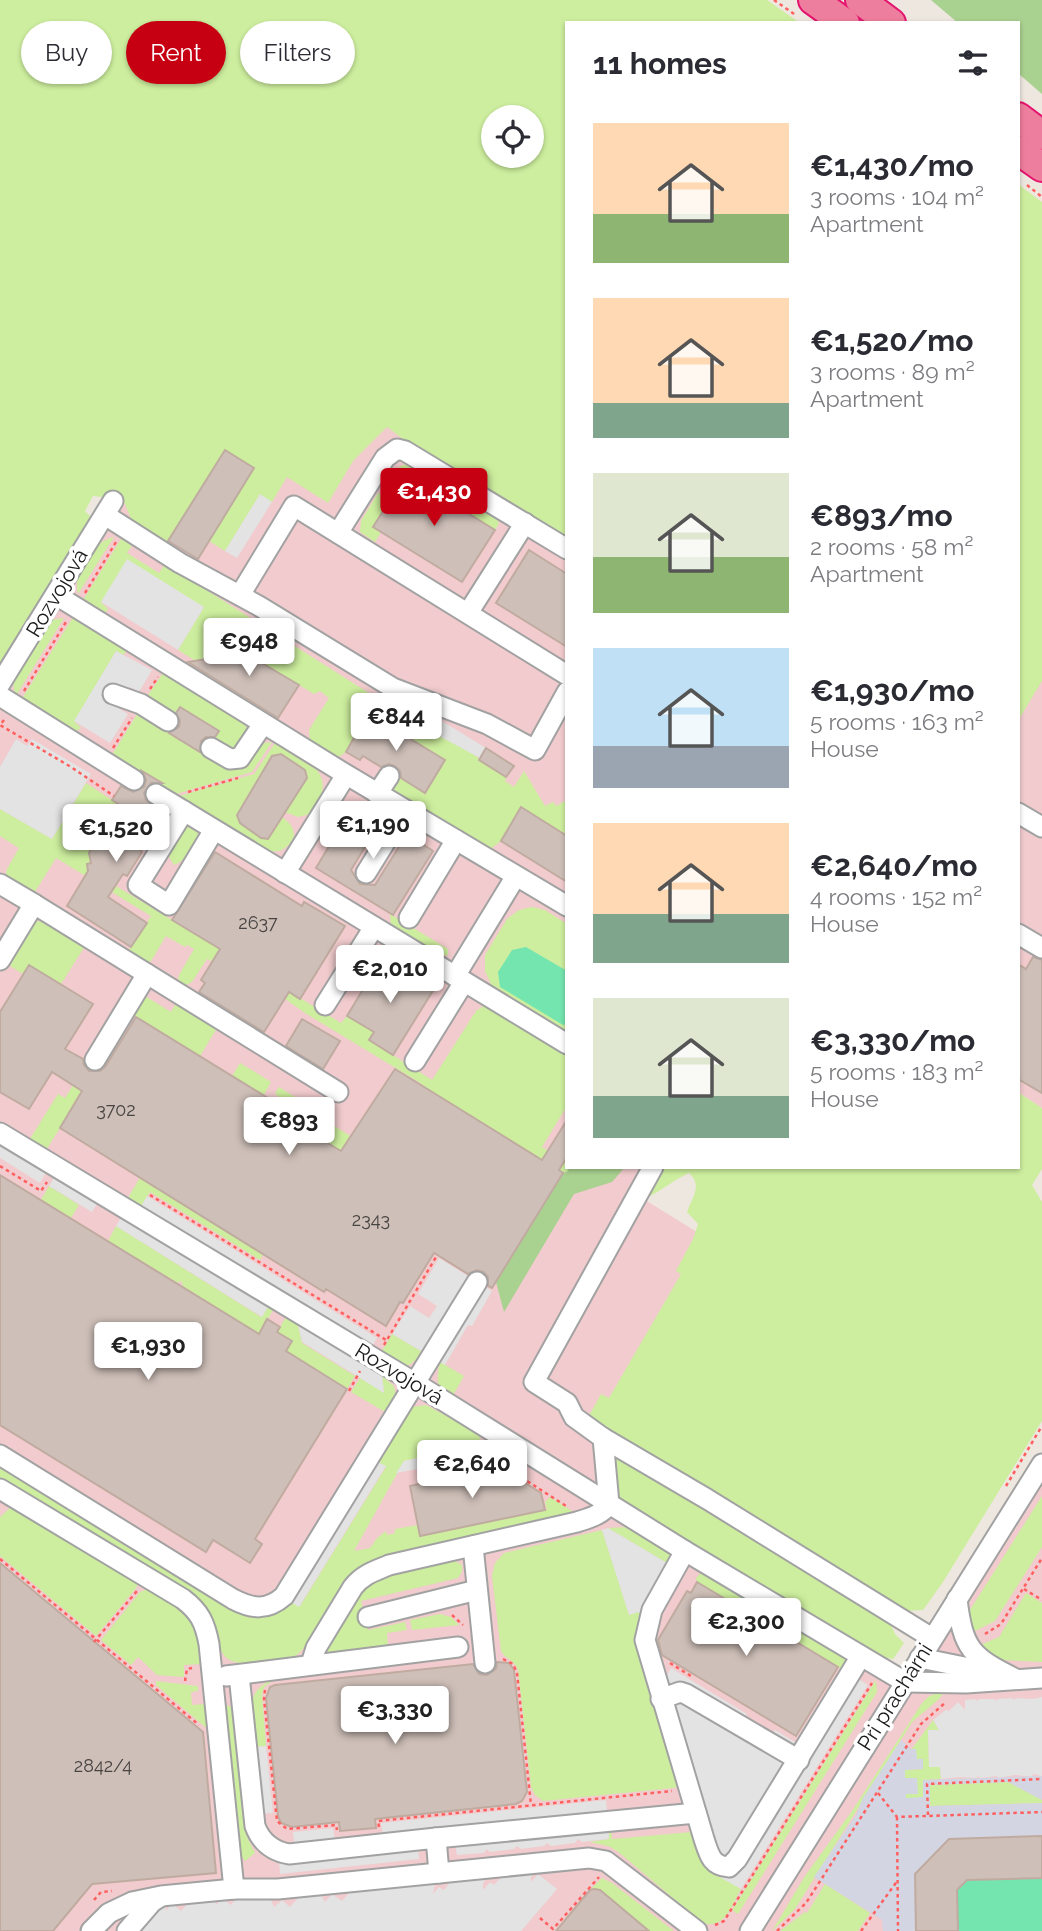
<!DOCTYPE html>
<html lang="en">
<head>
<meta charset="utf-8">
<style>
  body { margin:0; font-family:Raleway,sans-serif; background:#f7f7f7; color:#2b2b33; height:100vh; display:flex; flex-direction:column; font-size:26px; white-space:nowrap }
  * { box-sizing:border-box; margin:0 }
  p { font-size:23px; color:#7c7c81 }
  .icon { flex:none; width:38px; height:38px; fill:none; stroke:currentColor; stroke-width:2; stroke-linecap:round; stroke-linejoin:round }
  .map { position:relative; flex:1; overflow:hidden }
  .panel { position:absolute; left:565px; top:21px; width:455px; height:1148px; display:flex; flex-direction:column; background:#fff; border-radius:0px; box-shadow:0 2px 5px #0004 }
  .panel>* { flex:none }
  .hud { position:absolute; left:21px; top:21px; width:439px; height:63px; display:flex; gap:14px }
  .tools { position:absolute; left:481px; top:105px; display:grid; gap:14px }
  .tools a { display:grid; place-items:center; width:63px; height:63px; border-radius:50%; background:#fff; box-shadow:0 2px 5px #0004; font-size:35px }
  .price { position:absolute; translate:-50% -60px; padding:0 16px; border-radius:7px; background:#fff; color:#222; font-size:23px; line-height:46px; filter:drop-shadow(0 2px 4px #0008) }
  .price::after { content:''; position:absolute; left:50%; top:42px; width:21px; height:16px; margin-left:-10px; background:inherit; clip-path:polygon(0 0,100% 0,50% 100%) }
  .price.selected { background:#c60012; color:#fff }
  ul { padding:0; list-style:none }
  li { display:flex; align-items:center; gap:21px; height:175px; padding:0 28px }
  li span { display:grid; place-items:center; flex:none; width:196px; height:140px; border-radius:0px; color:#555 }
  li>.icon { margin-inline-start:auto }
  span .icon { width:84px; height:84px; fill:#fffc; stroke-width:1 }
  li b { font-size:30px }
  h2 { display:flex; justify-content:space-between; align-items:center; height:84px; padding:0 28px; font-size:30px }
  .pill { padding:0 24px; border-radius:32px; background:#fff; box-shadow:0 2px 5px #0004; font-size:24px; line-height:63px }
  .pill.selected { background:#c60012; color:#fff }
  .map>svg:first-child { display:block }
  .commercial { fill:#f1cbcd }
  .grass { fill:#cdee9e; fill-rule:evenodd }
  .forest { fill:#a9d18f }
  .pitch { fill:#74e5af }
  .parking { fill:#e3e3e3 }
  .plaza { fill:#d3d5e3 }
  .building { fill:#cebfb8; stroke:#c0aba0; stroke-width:2 }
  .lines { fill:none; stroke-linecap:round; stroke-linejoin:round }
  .minor-casing { stroke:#a2a2a2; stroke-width:23 }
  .highway-casing { stroke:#e4136e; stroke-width:32 }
  .path { stroke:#ff605f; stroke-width:2.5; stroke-dasharray:3.5 3.5; stroke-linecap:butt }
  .minor { stroke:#fff; stroke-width:19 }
  .highway { stroke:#ee7e9d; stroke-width:28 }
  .labels { text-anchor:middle; stroke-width:7; stroke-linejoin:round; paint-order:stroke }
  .number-label { font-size:18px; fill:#484442 }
  .street-label { font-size:21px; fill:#1b1b1b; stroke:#fff }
</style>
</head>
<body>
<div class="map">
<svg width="1042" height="1931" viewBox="0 0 1042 1931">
  <rect width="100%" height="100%" fill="#eee7df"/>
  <g class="commercial">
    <polygon points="280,360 567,534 567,1167 653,1167 637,1195 731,1253 603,1438 905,1682 1042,1464 1042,1931 0,1931 0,684 113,501"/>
    <polygon points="1042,658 1042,1108 1019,1093 1018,696"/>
  </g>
  <g class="grass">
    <path d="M0,0H767L800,23H567V541L415,448L387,427L353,461L328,503L287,477L272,502L260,495L225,551L209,541H168L164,544L134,526L125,504L120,499L93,496L85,511L91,517L0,665ZM494,117H532V156H494Z"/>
    <polygon points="1018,184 1042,202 1042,681 1019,719"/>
    <polygon points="403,465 410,465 496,517 499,523 495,531 406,475 395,492 383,485 394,470"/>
    <polygon points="378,493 389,501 373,526 381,532 375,542 360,532 361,521"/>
    <path d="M114,537L78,594C72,571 91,542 114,537Z"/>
    <path d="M121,539L133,544L127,553L159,573L165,564L372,695L404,707L402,716L470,752L507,777L505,781L514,787L524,771L545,806L553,802L556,806L567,800V836L501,841L489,850L389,790L395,775L425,793L445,760L368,714L346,752L337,758L310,741L309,730L329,698L320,691L314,694L224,640L212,658L199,663L178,650L204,607L101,602L108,609L105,613C97,613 88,606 83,600Z"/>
    <polygon points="64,618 17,694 14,691 13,679 50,620"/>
    <polygon points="72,619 77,619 127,651 123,655 116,651 75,722 81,728 76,731 21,700"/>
    <polygon points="163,673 241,721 246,726 248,734 239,752 212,743 219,730 181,707 174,716 146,698"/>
    <polygon points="139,711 204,754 222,761 264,743 272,742 252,772 176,794 116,757 114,759 112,755"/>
    <path d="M275,743L317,770C329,786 320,800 310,814L298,817L285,812L307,778L305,770L272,756L237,815L240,823L262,838L282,817C290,823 294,827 294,837C286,852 276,854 261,849L179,796L254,774Z"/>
    <polygon points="86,783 118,804 116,886 341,1023 347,1016 374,1032 369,1040 432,1080 476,1011 485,1005 492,1007 567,1053 567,1106 542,1147 567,1161 567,1167 570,1167 567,1172 375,1171 285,1118 289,1111 277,1104 281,1098 275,1094 279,1087 314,1109 318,1105 327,1111 323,1119 379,1154 422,1084 305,1013 270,988 207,959 192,982 182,987 178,981 179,975 194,949 187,945 185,947 166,936 151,961 147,962 127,953 151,916 56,858 33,895 5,878 7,869 19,848 0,836 0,809 52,839"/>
    <path d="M183,824L198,833C196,845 186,861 174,865L168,855Z"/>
    <polygon points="532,907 545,910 567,924 567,1033 494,991 485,971 485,955 507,919 519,910"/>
    <polygon points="390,914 448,949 448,955 440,956 391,926"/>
    <polygon points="38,921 51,925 85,946 61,984 29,965 23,974 5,963 33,923"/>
    <polygon points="145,996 171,1012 178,1000 219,1025 200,1056 133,1015"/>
    <polygon points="240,1063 271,1082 264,1095 232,1076"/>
    <polygon points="198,1081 202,1083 143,1180 263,1254 260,1260 150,1192 139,1210 126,1201"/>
    <polygon points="73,1085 83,1091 45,1152 28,1142 58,1094 65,1098"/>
    <path d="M1019,1093L1042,1108V1169L1032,1185L1042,1202V1421L943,1582L923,1610L905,1611L591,1421L590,1414L601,1394L609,1398L681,1274L676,1271L693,1239L698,1224L687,1212C692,1197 703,1186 689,1173C675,1179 664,1189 650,1196L648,1190L657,1167H1018Z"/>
    <polygon points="49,1186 79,1205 71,1218 41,1200"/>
    <polygon points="116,1226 261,1317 268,1307 273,1310 259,1334 182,1286 183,1283 179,1281 178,1283 108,1241"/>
    <polygon points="286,1317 298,1325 302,1343 355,1376 347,1389 286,1351 292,1341 277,1332"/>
    <polygon points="392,1334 424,1353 408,1366 382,1351"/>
    <path d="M440,1362L464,1376L451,1399L440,1393C437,1381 437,1373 440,1362Z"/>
    <polygon points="382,1376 394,1386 396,1396 390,1404 392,1406 389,1410 385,1412 351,1392 360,1378 384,1392"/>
    <path d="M426,1405L481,1435L482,1437L479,1438L484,1444L404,1461L354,1551L370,1548L377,1538L386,1531L387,1535L395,1533V1529L418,1525L420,1535L547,1510L545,1502L550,1497L575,1513L364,1565L350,1575L303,1649C293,1661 282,1660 269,1662C197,1672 233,1632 199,1600L0,1478V1463L249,1615C265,1619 279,1615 289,1601L300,1606L386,1467L376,1461L406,1412L412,1407Z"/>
    <polygon points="614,1454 746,1530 875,1611 891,1625 895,1634 904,1643 893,1659 875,1656 792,1608 614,1496 611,1480"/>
    <polygon points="1042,1496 1042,1547 995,1621 971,1633 968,1613"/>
    <polygon points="11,1507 137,1584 137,1587 96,1636 0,1556 0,1517"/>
    <polygon points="628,1527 670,1552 670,1563 667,1563 608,1528"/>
    <path d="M602,1530L629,1614L638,1612L641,1614L683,1787L543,1801L535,1795L531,1787L518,1670C515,1660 505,1659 501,1651L492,1576L495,1563L504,1553Z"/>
    <polygon points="453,1560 462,1565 462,1572 458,1578 361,1601 368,1630 405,1622 407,1630 387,1633 388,1648 330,1654 327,1650 362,1588 374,1580"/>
    <polygon points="700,1574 707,1574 756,1604 750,1613 697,1582 696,1578"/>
    <path d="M147,1589C188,1615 197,1611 201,1664L184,1665V1677L157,1675L138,1657L131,1665L101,1640L140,1592Z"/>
    <polygon points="1026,1593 1042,1603 1042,1662 1000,1660 978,1646 999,1637"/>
    <polygon points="762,1607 847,1659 848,1665 843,1670 757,1616"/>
    <polygon points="440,1614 451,1617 459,1625 412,1630 410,1620"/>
    <path d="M274,1680L264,1687L262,1694L266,1746L254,1747C252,1722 242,1688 274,1680Z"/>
    <polygon points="876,1680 877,1692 738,1914 732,1910"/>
    <polygon points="156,1681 198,1686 198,1691 191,1692 192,1705 205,1704 209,1727 205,1727 156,1685"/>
    <polygon points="945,1691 939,1699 912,1722 795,1909 772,1931 805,1876 852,1811 922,1703 929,1696"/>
    <polygon points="228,1705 234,1710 247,1837 255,1853 245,1861 240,1854 224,1710"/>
    <polygon points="933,1720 939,1730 928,1731 929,1766 940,1767 941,1779 923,1780 923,1798 906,1798 906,1794 917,1794 905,1779 905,1770 923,1769 911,1750"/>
    <polygon points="1008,1782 1042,1800 1042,1803 930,1806 929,1785"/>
    <path d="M609,1827H611L612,1839L692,1832L710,1868L741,1889C731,1906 727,1927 704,1924L617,1851L608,1846L589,1842L609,1839Z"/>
    <polygon points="602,1878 612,1883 674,1931 649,1931 600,1890 590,1890"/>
    <polygon points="825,1884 870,1913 858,1931 780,1931 805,1912 807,1913"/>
  </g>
  <g class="forest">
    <polygon points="931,0 1042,0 1042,94 1019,74 1018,23 958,23"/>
    <polygon points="570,1167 625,1167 612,1182 574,1194 504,1312 496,1282 563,1173 567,1172"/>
  </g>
  <g class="pitch">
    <polygon points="526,947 567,971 567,1024 563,1025 500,987 498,972 512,950"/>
    <polygon points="1042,1836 1042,1931 917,1931 916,1874 948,1840"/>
  </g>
  <g class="parking">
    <polygon points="260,494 272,502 237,558 225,551"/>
    <polygon points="127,559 204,607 178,650 101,602"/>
    <polygon points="116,651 152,670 139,692 130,687 118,708 128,714 110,743 74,721"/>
    <polygon points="404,707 432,715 486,748 480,758 402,716"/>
    <polygon points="16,739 27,746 32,739 91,774 52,839 0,809 0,767"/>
    <polygon points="0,1142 47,1171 40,1183 0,1158"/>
    <polygon points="55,1176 98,1202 92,1212 49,1186"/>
    <polygon points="147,1196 377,1338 370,1350 139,1210"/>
    <polygon points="122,1216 268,1307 262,1317 116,1226"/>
    <polygon points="439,1258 492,1291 472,1326 468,1325 445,1365 392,1334 410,1306 429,1318 437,1306 418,1294"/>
    <polygon points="298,1325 382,1376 384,1393 302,1342"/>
    <polygon points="484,1444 486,1456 396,1473 404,1461"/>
    <polygon points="376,1461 386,1466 299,1607 289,1601"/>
    <polygon points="608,1528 667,1563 641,1614 638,1612 629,1615 602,1530"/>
    <polygon points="671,1668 747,1714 742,1721 743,1725 766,1739 770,1738 775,1730 795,1742 789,1751 791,1754 794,1754 805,1735 802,1730 841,1668 868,1685 741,1889 716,1875 707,1864 650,1679 660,1676 665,1679"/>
    <polygon points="1042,1697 1042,1776 1033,1774 1032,1777 1015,1775 998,1778 997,1776 980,1778 978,1776 976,1778 960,1777 941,1779 940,1767 929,1767 928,1730 939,1730 933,1720 946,1710 949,1711 958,1702 965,1710 965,1700 975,1699 977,1701 979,1699 994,1699 996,1701 997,1699 1012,1698 1014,1700 1016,1698 1033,1699"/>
    <polygon points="266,1746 273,1813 261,1814 254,1747"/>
    <polygon points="606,1800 609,1839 582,1842 578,1839 575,1843 551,1846 547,1843 544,1846 521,1849 517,1846 514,1849 490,1852 487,1849 484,1853 457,1855 455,1844 418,1847 419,1859 280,1874 279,1861 296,1859 293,1832 333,1828 335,1840 383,1835 381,1823"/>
    <polygon points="535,1874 531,1877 531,1882 538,1874 557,1889 521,1931 141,1931 150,1919 143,1917 166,1905 166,1911 172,1903 181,1911 188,1903 186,1900 215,1900 216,1905 222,1898 231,1905 239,1895 271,1900 274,1907 282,1900 290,1907 298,1898 321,1895 325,1902 332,1894 342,1901 349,1893 435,1884 433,1894 439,1887 444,1890 450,1882 486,1878 483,1884 483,1890 490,1882 494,1885 501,1877"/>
  </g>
  <polygon class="plaza" points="901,1740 911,1749 916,1749 917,1759 923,1759 923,1769 905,1770 905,1778 917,1778 918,1794 906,1794 906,1798 923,1797 923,1780 1042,1776 1042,1800 1008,1782 930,1785 930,1806 1042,1803 1042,1836 948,1840 916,1874 917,1931 883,1931 882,1920 814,1877 856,1815 863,1798"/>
  <g class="building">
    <polygon points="225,450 254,468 198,559 168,541"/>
    <polygon points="406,475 495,530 462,582 373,527"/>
    <polygon points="529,550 567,574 567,647 496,603"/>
    <polygon points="223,640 299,685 278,718 188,662 212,658"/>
    <polygon points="180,707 219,731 215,737 206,737 201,741 200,752 169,733 179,727 180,721 176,713"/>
    <polygon points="368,713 445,760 425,793 401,778 400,771 395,766 389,764 381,767 363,756 360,760 346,752"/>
    <polygon points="486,748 514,766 506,777 479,760"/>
    <polygon points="281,754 305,770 307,778 268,839 261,838 240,823 237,815 272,756"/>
    <polygon points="142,771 162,783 151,783 144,793 146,800 161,812 139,848 142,852 127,876 123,874 108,897 147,923 131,947 67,906 88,871 87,864 91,863 89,853 118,804 112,800 121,786 133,792 144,787 146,780"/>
    <polygon points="355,803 382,819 351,870 360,884 375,885 407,834 433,851 393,915 316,868"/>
    <polygon points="521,807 567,836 567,882 501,841"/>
    <polygon points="215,852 302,906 304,902 345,926 300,999 289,992 264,1032 199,992 205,983 201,980 220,949 172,920"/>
    <polygon points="1033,957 1042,960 1042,1093 1018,1079 1018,964 1026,969"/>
    <polygon points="382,958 434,989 393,1055 369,1040 374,1032 347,1016"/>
    <polygon points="29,965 93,1004 65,1049 83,1059 84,1065 89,1071 100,1071 105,1067 136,1017 289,1111 285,1118 341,1151 395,1069 542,1160 567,1120 567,1157 559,1170 563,1173 492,1288 488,1286 488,1277 484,1272 477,1270 468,1274 434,1253 403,1303 400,1302 386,1326 326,1289 324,1292 60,1128 82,1091 52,1072 29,1109 0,1092 0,1012"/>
    <polygon points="302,1019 340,1041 323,1069 286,1046"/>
    <polygon points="0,1175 259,1334 267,1319 280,1327 277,1332 292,1341 286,1351 347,1389 255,1539 262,1544 250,1563 213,1540 206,1552 0,1425"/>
    <polygon points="498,1466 541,1493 545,1510 420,1536 410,1486"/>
    <polygon points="0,1563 203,1732 216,1873 92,1884 53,1931 0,1931"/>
    <polygon points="697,1582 838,1667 796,1736 662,1655 658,1640 687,1591 691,1593"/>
    <polygon points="497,1662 509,1663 514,1670 527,1792 522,1801 516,1804 375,1819 376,1828 340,1831 339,1822 292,1827 281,1823 278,1816 266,1698 270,1687 275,1685 473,1664 479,1674 487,1675 496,1669"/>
    <polygon points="1042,1836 1042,1878 967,1880 957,1890 958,1931 916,1931 915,1874 949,1839"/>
    <polygon points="594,1889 600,1890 649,1931 556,1931 590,1890"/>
  </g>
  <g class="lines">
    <g class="minor-casing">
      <g id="minor">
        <polyline points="105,515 180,563 259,606 393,688 487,724 535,750 567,692"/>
        <polyline points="338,533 385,458 397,449 405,451 567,549"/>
        <polyline points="56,595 342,772 567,906"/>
        <polyline points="240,595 294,506 567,675"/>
        <polyline points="468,613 525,523"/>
        <polyline points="0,684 113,501"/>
        <polyline points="113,694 141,704 168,721"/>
        <polyline points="0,696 134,780"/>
        <polyline points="211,748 230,759 240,758 263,724"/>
        <polyline points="156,794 567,1044"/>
        <polyline points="377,794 389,776"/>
        <polyline points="184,811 138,885 169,905 214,830"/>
        <polyline points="1018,813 1042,827"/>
        <polyline points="285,873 346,775"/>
        <polyline points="366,873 405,810"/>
        <polyline points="0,884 34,904"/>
        <polyline points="409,918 456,840"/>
        <polyline points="1018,934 1042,948"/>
        <polyline points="0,960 34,904 338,1092"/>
        <polyline points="455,976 516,876"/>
        <polyline points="325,1005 374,927"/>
        <polyline points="95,1060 147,974"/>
        <polyline points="415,1061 464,982"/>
        <polyline points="0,1133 415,1383 685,1551 905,1682"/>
        <polyline points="603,1438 707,1499 932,1638"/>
        <path d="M0,1455L233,1599C252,1609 267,1611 284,1596L477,1282"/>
        <path d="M0,1489L183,1599C200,1612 205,1623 209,1644L234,1889"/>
        <polyline points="473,1546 485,1663"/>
        <path d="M685,1551L652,1610L645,1640L704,1839C709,1854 711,1866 729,1867L737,1859L861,1656"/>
        <path d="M957,1599C963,1649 971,1657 1016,1679"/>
        <polyline points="368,1617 477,1590"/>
        <polyline points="920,1658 994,1673"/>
        <path d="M311,1664L316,1648L353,1587C363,1574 375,1571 389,1565L577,1522C589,1518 602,1515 609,1504L603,1438L574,1417L567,1403L534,1382L653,1167"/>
        <path d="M239,1675L255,1826C261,1842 272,1851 289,1854L436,1838L439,1873"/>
        <polyline points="226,1676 458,1647"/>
        <polyline points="905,1682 966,1683 1042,1678"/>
        <polyline points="661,1699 680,1692 686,1694 799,1760"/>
        <polyline points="436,1838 696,1813"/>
        <polyline points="91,1931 109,1913 132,1902 161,1896 234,1889 278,1889 589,1858 606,1861 697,1931"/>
        <polyline points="127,1931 152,1902 160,1897"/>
        <polyline points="750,1931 1042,1464"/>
      </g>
    </g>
    <g class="highway-casing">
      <g id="highway">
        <polyline points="813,0 845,23"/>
        <polyline points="860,0 891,23"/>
        <polyline points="1018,117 1042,135"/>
        <polyline points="1018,150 1042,167"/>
      </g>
    </g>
    <g class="path">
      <polyline points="774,0 797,16"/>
      <polyline points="1027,185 1042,197"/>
      <polyline points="85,593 116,542"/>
      <polyline points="150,689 158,677"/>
      <polyline points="24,691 66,622"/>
      <polyline points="4,720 0,725 71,767 114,796"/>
      <polyline points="113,748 132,718"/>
      <polyline points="188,792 238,778"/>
      <polyline points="0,1166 41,1191 47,1182"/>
      <polyline points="150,1195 386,1340"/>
      <polyline points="384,1345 436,1257"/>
      <polyline points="349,1391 360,1371"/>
      <polyline points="486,1447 488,1456 566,1506"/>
      <polyline points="1006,1486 1042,1426"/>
      <polyline points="0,1559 199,1725"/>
      <polyline points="1024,1589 1042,1600"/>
      <polyline points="452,1615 463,1625"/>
      <polyline points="985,1634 1001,1624 1042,1558"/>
      <polyline points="94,1642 137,1591"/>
      <polyline points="503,1659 513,1664 517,1673 531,1805"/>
      <polyline points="670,1663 691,1676"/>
      <polyline points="185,1681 187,1669 192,1668"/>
      <polyline points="265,1690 264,1699 277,1821 287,1829 336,1825 337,1830"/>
      <polyline points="878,1793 897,1817 1042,1812"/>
      <polyline points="928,1815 927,1784 1042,1779"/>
      <polyline points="897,1817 898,1931"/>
      <polyline points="379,1827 378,1821 672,1791"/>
      <polyline points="94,1900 101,1892 112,1891"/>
      <polyline points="540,1918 553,1929 599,1877"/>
      <polyline points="715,1925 724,1921 872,1683"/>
      <polyline points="777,1931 806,1903 921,1724 946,1702"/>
      <polyline points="861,1931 898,1880"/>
    </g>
    <use href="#minor" class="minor"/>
    <use href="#highway" class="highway"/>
  </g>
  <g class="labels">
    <g class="number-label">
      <text x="258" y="929">2637</text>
      <text x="116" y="1116">3702</text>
      <text x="371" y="1226">2343</text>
      <text x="103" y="1772">2842/4</text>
    </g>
    <g class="street-label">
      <text transform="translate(57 593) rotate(-59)" y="7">Rozvojová</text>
      <text transform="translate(399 1374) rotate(31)" y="7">Rozvojová</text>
      <text transform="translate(895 1697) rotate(-58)" y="7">Pri prachárni</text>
    </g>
  </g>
</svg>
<div class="tools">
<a><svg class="icon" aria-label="locate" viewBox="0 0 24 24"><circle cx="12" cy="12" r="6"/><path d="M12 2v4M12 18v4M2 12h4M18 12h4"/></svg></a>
</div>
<b class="price selected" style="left:434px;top:528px">€1,430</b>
<b class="price" style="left:249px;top:678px">€948</b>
<b class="price" style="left:396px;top:753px">€844</b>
<b class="price" style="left:373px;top:861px">€1,190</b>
<b class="price" style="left:116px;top:864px">€1,520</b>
<b class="price" style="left:390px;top:1005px">€2,010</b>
<b class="price" style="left:289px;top:1157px">€893</b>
<b class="price" style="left:148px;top:1382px">€1,930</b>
<b class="price" style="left:472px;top:1500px">€2,640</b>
<b class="price" style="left:746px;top:1658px">€2,300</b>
<b class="price" style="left:395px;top:1746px">€3,330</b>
<div class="hud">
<a class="pill">Buy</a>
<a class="pill selected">Rent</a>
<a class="pill">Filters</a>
</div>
<section class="panel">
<h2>11 homes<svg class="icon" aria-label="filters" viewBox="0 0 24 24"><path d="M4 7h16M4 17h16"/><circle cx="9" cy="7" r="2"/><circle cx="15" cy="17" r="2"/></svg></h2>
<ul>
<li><span style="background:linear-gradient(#ffd9b3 65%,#8fb573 0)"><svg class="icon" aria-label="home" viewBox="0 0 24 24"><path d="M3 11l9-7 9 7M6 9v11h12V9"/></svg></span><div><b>€1,430/mo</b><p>3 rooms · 104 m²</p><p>Apartment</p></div></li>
<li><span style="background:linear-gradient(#ffd9b3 75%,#7fa58c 0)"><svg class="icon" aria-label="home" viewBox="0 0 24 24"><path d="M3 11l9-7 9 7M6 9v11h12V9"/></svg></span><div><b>€1,520/mo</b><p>3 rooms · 89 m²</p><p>Apartment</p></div></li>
<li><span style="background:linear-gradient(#dfe7d0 60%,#8fb573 0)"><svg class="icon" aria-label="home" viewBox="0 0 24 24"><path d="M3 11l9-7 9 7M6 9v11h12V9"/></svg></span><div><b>€893/mo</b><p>2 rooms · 58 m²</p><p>Apartment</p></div></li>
<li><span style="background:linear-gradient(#bfe0f5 70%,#9aa5b1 0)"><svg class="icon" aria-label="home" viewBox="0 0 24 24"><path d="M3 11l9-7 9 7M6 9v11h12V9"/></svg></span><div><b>€1,930/mo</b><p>5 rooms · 163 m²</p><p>House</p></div></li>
<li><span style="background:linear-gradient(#ffd9b3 65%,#7fa58c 0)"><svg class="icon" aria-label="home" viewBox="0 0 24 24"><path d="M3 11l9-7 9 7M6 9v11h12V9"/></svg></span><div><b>€2,640/mo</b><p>4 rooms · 152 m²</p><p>House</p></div></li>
<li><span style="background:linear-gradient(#dfe7d0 70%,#7fa58c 0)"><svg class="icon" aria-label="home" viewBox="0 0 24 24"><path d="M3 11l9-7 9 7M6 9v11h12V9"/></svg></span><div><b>€3,330/mo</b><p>5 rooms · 183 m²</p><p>House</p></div></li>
</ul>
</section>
</div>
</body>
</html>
